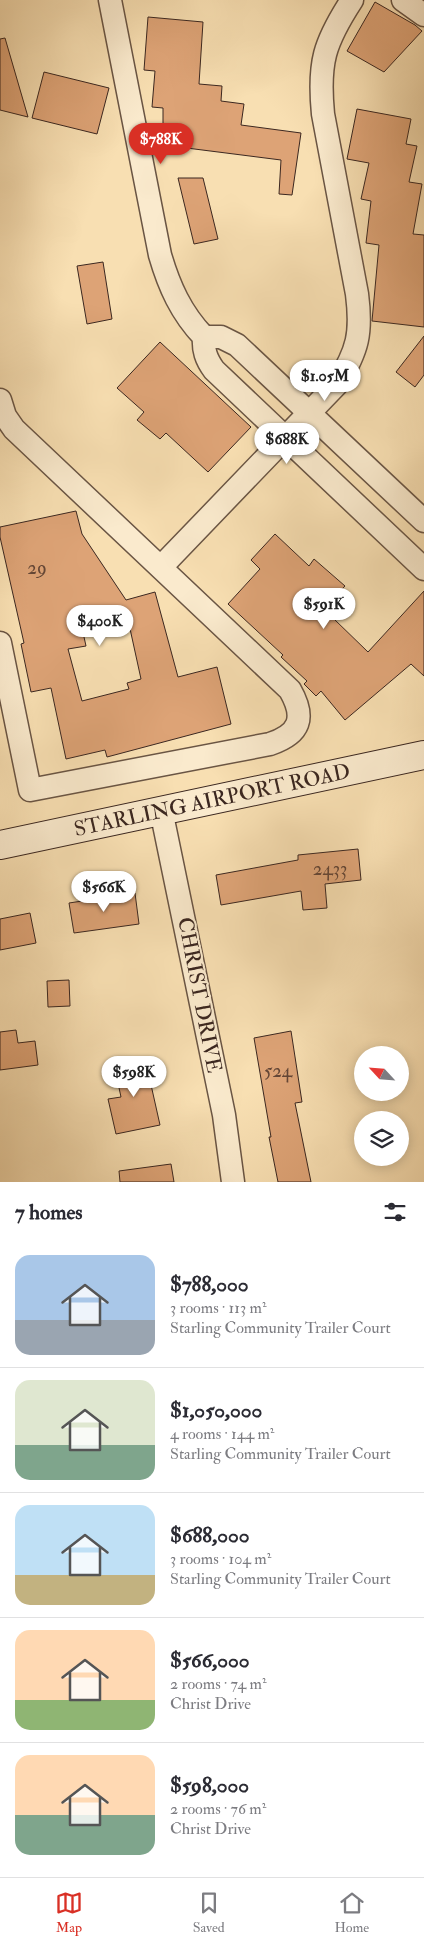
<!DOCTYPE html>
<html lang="en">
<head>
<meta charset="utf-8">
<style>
  body { margin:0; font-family:"IM FELL Double Pica",serif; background:#f2f2f3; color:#2b2b33; height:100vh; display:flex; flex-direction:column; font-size:19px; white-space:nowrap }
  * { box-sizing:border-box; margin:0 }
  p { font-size:16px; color:#7c7c81 }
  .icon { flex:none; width:28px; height:28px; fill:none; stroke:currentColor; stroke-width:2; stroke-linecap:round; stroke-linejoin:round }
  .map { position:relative; height:1182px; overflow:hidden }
  .details { display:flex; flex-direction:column; background:#fff; flex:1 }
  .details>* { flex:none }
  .needle { width:32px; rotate:296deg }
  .fabs { position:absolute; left:354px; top:1046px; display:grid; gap:10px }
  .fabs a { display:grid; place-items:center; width:55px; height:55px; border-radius:50%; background:#fff; box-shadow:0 2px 12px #0003; font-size:25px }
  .price { position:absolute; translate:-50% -42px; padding:0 11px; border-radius:18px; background:#fff; color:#222; font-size:16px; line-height:32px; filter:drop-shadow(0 1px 2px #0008) }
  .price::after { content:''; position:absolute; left:50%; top:30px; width:15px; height:11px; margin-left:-8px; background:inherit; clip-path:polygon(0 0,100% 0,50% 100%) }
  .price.on { background:#d93025; color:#fff }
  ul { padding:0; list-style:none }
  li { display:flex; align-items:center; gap:15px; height:125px; padding:0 15px }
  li+li { border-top:1px solid #e1e1e2 }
  li span { display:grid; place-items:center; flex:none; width:140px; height:100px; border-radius:15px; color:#555 }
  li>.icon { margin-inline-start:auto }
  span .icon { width:60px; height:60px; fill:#fffc; stroke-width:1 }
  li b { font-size:21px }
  h2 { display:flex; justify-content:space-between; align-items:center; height:60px; padding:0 15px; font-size:21px }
  .menu { display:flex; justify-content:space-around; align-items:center; height:70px; border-top:1px solid #e1e1e2; background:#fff; font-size:14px; color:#7c7c81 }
  .menu a { display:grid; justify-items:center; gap:2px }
  .menu .on { color:#d93025 }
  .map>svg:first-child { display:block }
  .building { fill:#dda376; stroke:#3b2720; fill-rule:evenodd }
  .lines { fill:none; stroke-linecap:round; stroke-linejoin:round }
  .street-casing { stroke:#6a5544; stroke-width:25 }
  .secondary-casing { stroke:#3b2720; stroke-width:30 }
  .street { stroke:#faeacd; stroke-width:22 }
  .secondary { stroke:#faeacd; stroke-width:28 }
  .labels { text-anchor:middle; stroke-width:4; stroke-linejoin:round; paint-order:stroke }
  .number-label { font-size:19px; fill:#644636 }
  .street-label { font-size:21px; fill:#3b2720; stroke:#faeacd }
</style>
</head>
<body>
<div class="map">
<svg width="424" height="1182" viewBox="0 0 424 1182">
  <rect width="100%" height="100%" fill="#f8dfb2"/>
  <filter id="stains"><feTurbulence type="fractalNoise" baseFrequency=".004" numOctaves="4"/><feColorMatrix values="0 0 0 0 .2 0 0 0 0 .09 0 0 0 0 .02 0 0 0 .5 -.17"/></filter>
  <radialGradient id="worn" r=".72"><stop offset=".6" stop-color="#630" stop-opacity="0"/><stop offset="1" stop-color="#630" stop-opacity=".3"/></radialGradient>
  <g class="building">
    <polygon points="375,2 415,25 422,31 384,72 347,51"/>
    <polygon points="148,17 203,22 199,84 222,86 221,101 244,104 241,125 301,133 292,195 279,194 281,160 163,145 163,108 152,107 155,71 144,70"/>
    <polygon points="5,38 28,117 0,110 0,39"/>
    <polygon points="44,72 109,88 97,134 32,118"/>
    <polygon points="357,109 411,119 406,144 417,146 409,182 422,184 413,234 424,235 424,327 372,321 379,245 366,243 371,201 361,199 369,163 347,159"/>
    <polygon points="178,178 203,178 218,239 194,244"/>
    <polygon points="103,262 112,319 87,324 77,266"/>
    <polygon points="424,336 424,375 415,387 396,372"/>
    <polygon points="160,342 251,427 208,472 166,433 160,439 137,420 144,412 117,388"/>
    <path d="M76,511L82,534L126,600L155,592L178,677L217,667L231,724L107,757L105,750L66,759L51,688L31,692L21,644L24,643L0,537V527ZM127,615L141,679L127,683L129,689L82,701L68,649L86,646L82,628Z"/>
    <polygon points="275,534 309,566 314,559 345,586 326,606 336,616 334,619 368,652 424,591 424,676 411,664 345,720 321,691 316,696 304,684 307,681 281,657 283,655 228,604 260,569 251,560"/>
    <polygon points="358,849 361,880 325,884 327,908 303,910 301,891 221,905 216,875 298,860 298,855"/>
    <polygon points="135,893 139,924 74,933 69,903"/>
    <polygon points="30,913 36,943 0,950 0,919"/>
    <polygon points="69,980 70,1006 48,1007 47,981"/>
    <polygon points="16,1030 18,1043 35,1041 38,1065 0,1070 0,1032"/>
    <polygon points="291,1031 302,1102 295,1103 311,1182 278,1182 269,1137 271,1137 254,1038"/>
    <polygon points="145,1058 160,1125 116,1134 108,1099 121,1097 114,1065"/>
    <polygon points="171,1164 174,1182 120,1182 119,1171"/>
  </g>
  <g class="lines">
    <g class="street-casing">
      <g id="street">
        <path d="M110,0L160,255C169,286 181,313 204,337C203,350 206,359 214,370L424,569"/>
        <polyline points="403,0 424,15"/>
        <polyline points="204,337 221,337 237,345 424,521"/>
        <path d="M0,400L5,416L14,429L290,690C306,718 300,734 270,744L30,790L0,643"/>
        <path d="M161,567L337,384C358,350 362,333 357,294L323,114C318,63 324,43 352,0"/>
        <polyline points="161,810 224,1115 233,1182"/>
      </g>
    </g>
    <g class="secondary-casing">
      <polyline id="secondary" points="0,845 424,755"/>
    </g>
    <use href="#street" class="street"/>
    <use href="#secondary" class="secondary"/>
  </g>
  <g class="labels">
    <g class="number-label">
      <text x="37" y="574">29</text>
      <text x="330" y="875">2433</text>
      <text x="278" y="1077">524</text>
    </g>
    <g class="street-label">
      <text transform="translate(212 800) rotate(-12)" y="7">STARLING AIRPORT ROAD</text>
      <text transform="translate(200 995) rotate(79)" y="7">CHRIST DRIVE</text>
    </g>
  </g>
  <rect width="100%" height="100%" filter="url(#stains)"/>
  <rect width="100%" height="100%" fill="url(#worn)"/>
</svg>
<div class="fabs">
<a><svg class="needle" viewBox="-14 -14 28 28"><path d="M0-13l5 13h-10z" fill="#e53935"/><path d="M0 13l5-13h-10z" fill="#7c7c81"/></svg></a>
<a><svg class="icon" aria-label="layers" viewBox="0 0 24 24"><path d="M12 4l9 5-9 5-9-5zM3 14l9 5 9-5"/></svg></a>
</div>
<b class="price on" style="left:161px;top:165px">$788K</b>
<b class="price" style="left:325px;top:402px">$1.05M</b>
<b class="price" style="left:287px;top:465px">$688K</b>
<b class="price" style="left:324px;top:630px">$591K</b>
<b class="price" style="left:100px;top:647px">$400K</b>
<b class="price" style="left:104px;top:913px">$566K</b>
<b class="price" style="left:134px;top:1098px">$598K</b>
</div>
<section class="details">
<h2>7 homes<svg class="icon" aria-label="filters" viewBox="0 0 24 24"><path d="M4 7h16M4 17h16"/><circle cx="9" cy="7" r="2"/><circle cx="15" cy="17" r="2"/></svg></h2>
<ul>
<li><span style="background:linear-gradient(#a9c7e8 65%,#9aa5b1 0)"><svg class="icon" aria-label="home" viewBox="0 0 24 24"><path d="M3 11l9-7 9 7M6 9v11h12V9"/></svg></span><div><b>$788,000</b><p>3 rooms · 113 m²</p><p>Starling Community Trailer Court</p></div></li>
<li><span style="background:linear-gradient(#dfe7d0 65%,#7fa58c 0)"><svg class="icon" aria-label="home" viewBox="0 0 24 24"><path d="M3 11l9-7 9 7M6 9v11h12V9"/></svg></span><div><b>$1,050,000</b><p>4 rooms · 144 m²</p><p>Starling Community Trailer Court</p></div></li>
<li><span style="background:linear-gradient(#bfe0f5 70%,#c2b280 0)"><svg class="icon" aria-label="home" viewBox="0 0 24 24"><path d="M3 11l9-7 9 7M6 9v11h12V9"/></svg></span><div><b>$688,000</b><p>3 rooms · 104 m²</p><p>Starling Community Trailer Court</p></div></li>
<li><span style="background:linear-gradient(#ffd9b3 70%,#8fb573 0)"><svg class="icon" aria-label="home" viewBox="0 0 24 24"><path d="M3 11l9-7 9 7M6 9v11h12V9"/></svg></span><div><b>$566,000</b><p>2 rooms · 74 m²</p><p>Christ Drive</p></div></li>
<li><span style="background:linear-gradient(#ffd9b3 60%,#7fa58c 0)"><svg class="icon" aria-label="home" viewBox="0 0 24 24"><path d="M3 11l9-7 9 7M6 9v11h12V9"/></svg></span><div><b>$598,000</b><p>2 rooms · 76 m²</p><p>Christ Drive</p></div></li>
</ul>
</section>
<nav class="menu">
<a class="on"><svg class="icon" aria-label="map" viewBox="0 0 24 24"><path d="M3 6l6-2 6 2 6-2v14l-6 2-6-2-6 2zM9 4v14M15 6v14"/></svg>Map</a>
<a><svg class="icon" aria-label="saved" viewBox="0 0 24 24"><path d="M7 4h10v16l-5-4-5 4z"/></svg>Saved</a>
<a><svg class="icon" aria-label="home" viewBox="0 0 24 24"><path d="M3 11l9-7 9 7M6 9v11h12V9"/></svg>Home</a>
</nav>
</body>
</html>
